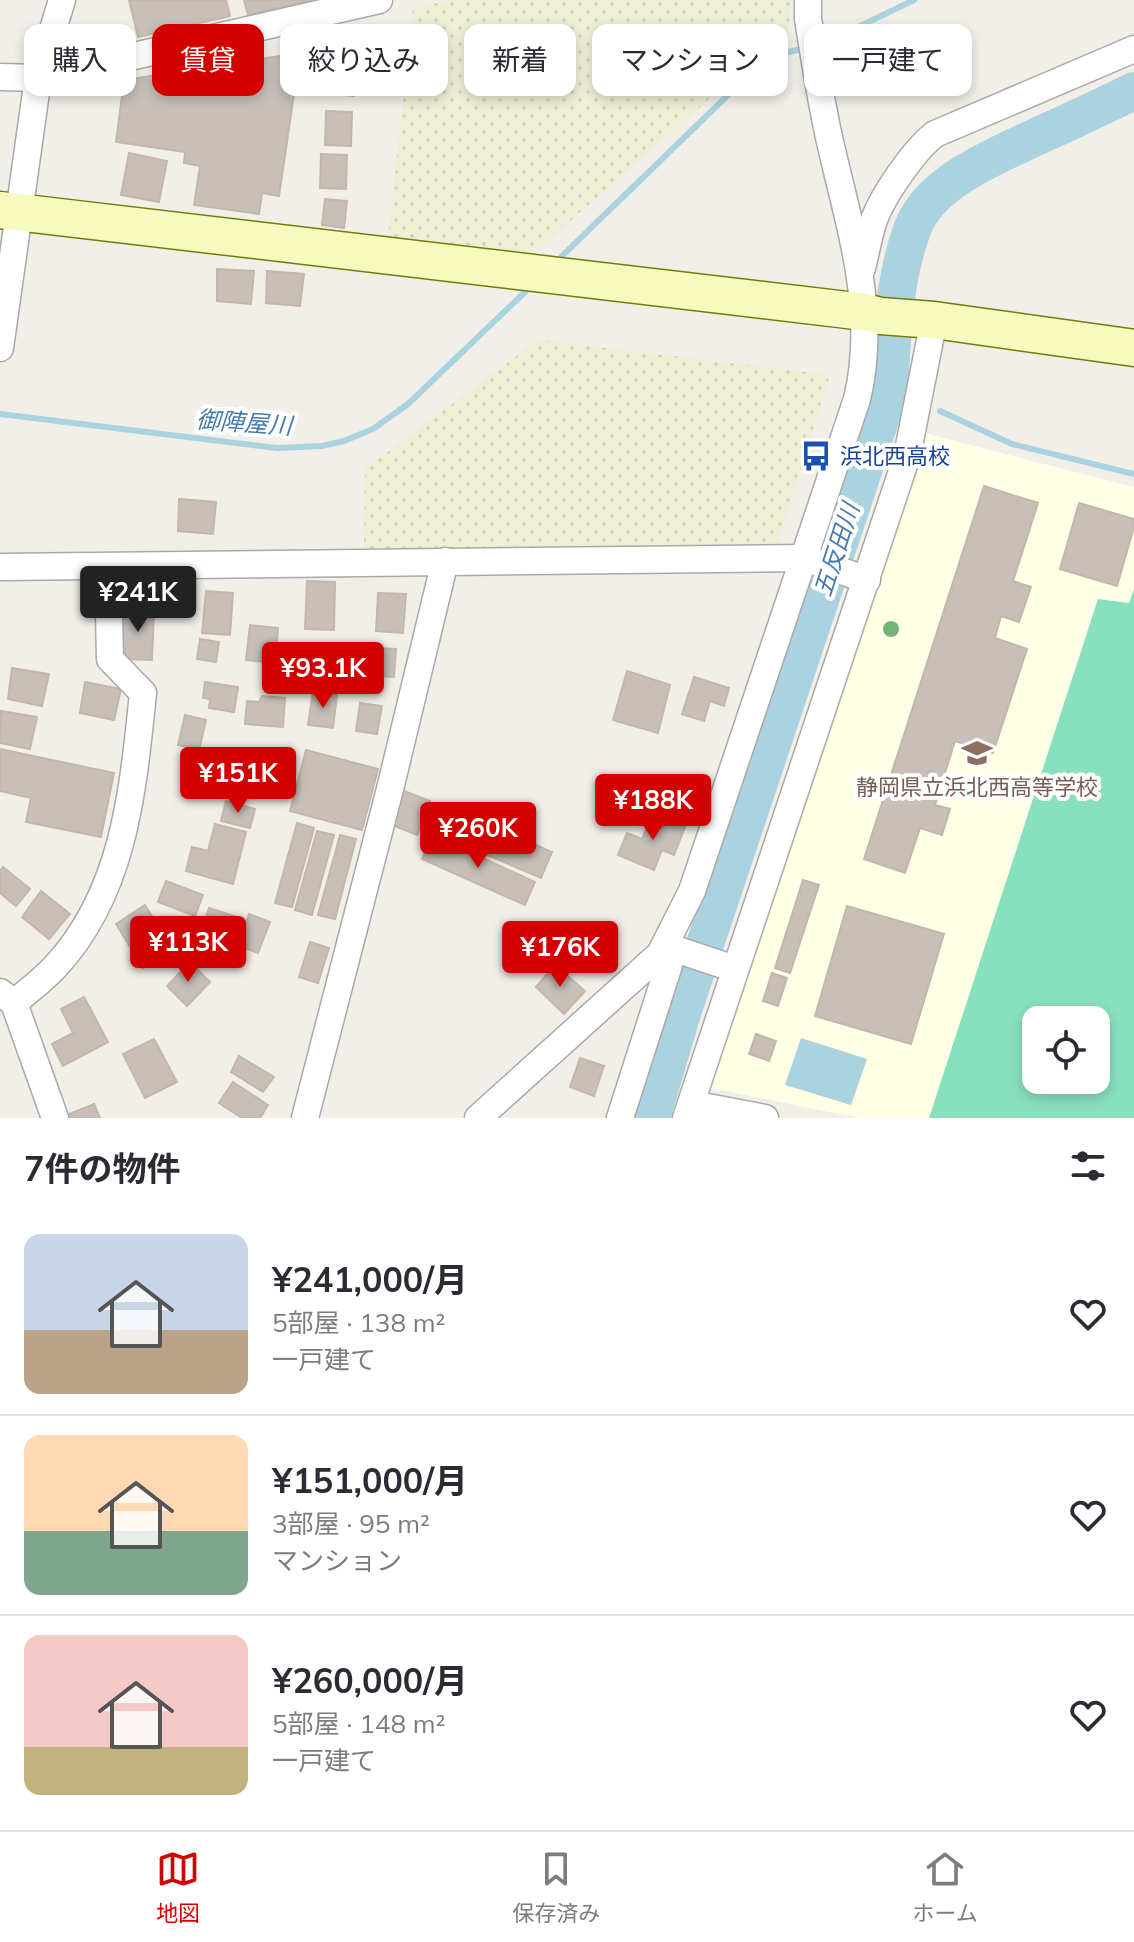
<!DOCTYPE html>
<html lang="ja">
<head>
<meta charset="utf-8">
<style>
  body { margin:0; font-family:Mulish,"Noto Sans JP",sans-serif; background:#f2f2f3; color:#2b2b33; height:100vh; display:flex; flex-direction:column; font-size:30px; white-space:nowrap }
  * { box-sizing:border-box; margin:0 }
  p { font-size:26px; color:#7c7c81 }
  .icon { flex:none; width:44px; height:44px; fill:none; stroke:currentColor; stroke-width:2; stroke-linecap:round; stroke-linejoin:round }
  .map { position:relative; height:1118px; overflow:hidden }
  .sheet { display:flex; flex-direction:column; background:#fff; flex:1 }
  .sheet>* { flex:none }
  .guide { position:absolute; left:24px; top:24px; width:1086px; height:72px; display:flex; gap:16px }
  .controls { position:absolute; left:1022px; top:1006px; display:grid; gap:16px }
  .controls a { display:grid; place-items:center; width:88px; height:88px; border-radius:16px; background:#fff; box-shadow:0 4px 12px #0003; font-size:40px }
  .price { position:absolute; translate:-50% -68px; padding:0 18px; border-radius:8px; background:#d40000; color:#fff; font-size:26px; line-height:52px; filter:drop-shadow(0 2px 4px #0008) }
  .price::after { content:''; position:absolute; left:50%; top:48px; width:24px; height:18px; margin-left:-12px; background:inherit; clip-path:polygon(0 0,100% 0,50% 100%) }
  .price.active { background:#222; color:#fff }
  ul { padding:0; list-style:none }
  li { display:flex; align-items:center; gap:24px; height:200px; padding:0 24px }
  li+li { border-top:2px solid #e1e1e2 }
  li span { display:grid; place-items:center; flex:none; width:224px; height:160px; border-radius:16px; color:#555 }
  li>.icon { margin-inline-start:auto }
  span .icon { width:96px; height:96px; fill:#fffc; stroke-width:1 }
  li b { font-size:34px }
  h2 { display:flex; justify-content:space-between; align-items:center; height:96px; padding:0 24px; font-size:34px }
  .tag { padding:0 28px; border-radius:16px; background:#fff; box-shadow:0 4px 12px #0003; font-size:28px; line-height:72px }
  .tag.active { background:#d40000; color:#fff }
  .menu { display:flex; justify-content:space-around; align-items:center; height:112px; border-top:2px solid #e1e1e2; background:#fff; font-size:22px; color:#7c7c81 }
  .menu a { display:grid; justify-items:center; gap:4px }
  .menu .active { color:#d40000 }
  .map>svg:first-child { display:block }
  .education { fill:#ffffe5; fill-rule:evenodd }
  .farmland { fill:url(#farmland-dots) }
  .pitch { fill:#88e0be; fill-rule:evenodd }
  .water { fill:#aad3df }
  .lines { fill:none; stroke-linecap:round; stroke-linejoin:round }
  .stream { stroke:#aad3df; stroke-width:6 }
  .river { stroke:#aad3df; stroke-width:38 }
  .building { fill:#c7bfb8; stroke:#c4b6ab; stroke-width:2 }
  .street-casing { stroke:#a9a9a9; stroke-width:29 }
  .secondary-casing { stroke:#707d05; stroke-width:39 }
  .street { stroke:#fff; stroke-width:26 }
  .secondary { stroke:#f7fabf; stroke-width:36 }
  .tree { fill:#74b475 }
  .labels { text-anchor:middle; stroke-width:8; stroke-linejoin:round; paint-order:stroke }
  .transit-label { font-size:22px; fill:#164399; stroke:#fff; text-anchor:start }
  .education-label { font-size:22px; fill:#785e54; stroke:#fff }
  .water-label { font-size:24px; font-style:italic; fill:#4a7aab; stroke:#fff }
</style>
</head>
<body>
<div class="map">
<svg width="1134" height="1118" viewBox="0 0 1134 1118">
  <defs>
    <pattern id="farmland-dots" width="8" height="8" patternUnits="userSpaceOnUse" patternTransform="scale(2)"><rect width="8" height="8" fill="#eef0d5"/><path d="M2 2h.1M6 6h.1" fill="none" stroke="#ccceb7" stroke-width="1.8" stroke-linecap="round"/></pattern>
  </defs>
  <rect width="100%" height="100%" fill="#f2efe9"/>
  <path class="education" d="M924,433L1134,487V1118H859L711,1088ZM1036,1020H1096V1080H1036Z"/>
  <g class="farmland">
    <polygon points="449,0 791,0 789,29 536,251 387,247 413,9"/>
    <polygon points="538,340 830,375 775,550 364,548 365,469"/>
  </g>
  <path class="pitch" d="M1134,589V1118H929L1098,599L1129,603ZM1036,1020H1096V1080H1036Z"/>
  <polygon class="water" points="801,1038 867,1059 851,1105 785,1085"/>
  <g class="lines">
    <g class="stream">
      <polyline points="829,41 914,0"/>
      <polyline points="561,257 756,68 777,55 801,49"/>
      <polyline points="940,411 1012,444 1134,474"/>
      <polyline points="0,414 277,448 322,446 344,441 373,429 408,404 526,291"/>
    </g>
    <path class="river" d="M651,1118L683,1010L889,393C892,340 893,281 912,230C929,181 997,156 1040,135C1072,121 1103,106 1134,91"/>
  </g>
  <g class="building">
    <polygon points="129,0 226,0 230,16 138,37"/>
    <polygon points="244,0 313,0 248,15"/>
    <polygon points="327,51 358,54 354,96 323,93"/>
    <polygon points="300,53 279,196 262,193 259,214 194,205 200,166 184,163 185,152 116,142 124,80"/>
    <polygon points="326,111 352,112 351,146 325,145"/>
    <polygon points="129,153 167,161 159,202 121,195"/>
    <polygon points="321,154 347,155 346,189 320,188"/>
    <polygon points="325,199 347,201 344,228 322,225"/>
    <polygon points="217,269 254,271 251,304 217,301"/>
    <polygon points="267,271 304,274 300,306 266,303"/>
    <polygon points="984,486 1038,503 1013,581 1031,587 1019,622 1001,616 995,638 1027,649 993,753 955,741 935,805 950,809 942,835 920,828 905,873 864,859"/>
    <polygon points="179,499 216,502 213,534 178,531"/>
    <polygon points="1079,503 1134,519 1134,527 1117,586 1060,569"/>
    <polygon points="307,581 335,582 334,630 305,629"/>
    <polygon points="206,591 233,593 230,635 202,633"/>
    <polygon points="378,593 406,594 403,633 376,631"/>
    <polygon points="124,609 154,610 152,660 122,659"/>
    <polygon points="250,625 278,628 275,663 246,660"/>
    <polygon points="200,639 219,642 216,662 197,659"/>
    <polygon points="375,648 396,649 394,677 373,676"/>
    <polygon points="12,668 49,674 42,706 8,699"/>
    <polygon points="627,671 670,685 658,733 613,720"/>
    <polygon points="694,677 729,688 724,706 710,701 704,721 682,714"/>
    <polygon points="85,682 121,689 114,720 80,713"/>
    <polygon points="205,682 238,687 234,712 209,708 210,699 203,698"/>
    <polygon points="313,691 337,695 333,728 308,725"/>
    <polygon points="262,696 285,698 283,727 245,724 247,701 259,702"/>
    <polygon points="360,703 382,706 377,734 356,731"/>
    <polygon points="1,711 37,717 30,749 0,743"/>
    <polygon points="185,715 206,720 199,750 178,745"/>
    <polygon points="0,749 114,773 101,837 26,822 31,798 0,791"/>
    <polygon points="258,750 290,759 280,795 248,786"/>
    <polygon points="306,750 378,769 362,830 290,811"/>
    <polygon points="668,788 697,797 691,816 661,806"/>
    <polygon points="399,789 430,801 417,835 387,823"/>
    <polygon points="226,801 255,809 250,828 221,821"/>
    <polygon points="453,809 552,852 541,878 441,835"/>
    <polygon points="653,814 685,827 674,855 662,850 654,870 618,855 627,833 642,839"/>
    <polygon points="297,823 314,828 292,907 275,903"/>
    <polygon points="215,824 246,832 233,884 186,871 192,847 208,851"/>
    <polygon points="317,831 334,835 312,915 295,910"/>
    <polygon points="340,835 356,839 335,919 318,915"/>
    <polygon points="432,835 535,882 525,905 422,859"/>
    <polygon points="3,867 30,889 16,906 0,893 0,871"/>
    <polygon points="803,880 819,885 790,973 775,968"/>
    <polygon points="166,881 203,895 195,916 158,902"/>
    <polygon points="41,891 70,914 49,939 22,917"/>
    <polygon points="145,905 173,949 143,968 116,924"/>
    <polygon points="847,906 944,934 911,1044 815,1016"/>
    <polygon points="209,908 237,917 231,935 203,926"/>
    <polygon points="249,914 270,922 258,953 237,945"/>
    <polygon points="310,942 329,948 318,983 299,977"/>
    <polygon points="190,962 210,982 187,1006 167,986"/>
    <polygon points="555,965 585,991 564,1014 536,987"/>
    <polygon points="772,973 787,978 778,1006 763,1001"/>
    <polygon points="84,997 108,1042 63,1066 52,1044 73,1033 61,1009"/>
    <polygon points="756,1034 776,1041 769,1061 749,1054"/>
    <polygon points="154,1039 177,1082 145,1098 123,1054"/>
    <polygon points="239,1056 274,1077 263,1092 231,1072"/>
    <polygon points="580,1058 604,1066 594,1096 570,1087"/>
    <polygon points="233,1082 268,1105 260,1118 242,1118 219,1103"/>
    <polygon points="94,1104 100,1118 70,1118 69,1114"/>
  </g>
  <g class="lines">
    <g class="street-casing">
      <g id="street">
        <polyline points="0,77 38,78 62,0"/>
        <path d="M862,268C866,252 869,235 874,220C883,195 915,149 935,134L1134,49"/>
        <polyline points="0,348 38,78 379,0"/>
        <polyline points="0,567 805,558 867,580"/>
        <polyline points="666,946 735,969"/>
        <polyline points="0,992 14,1003 55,1118"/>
        <path d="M14,1003C28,991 43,980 55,967C125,892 133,789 143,693L110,659L108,567"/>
        <polyline points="692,1104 765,1118"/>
        <polyline points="305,1118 391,785 445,561"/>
        <path d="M478,1118L660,954L692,891L857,399C878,313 850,229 831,146C821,104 815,61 808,19V0"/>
        <polyline points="620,1118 669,965 666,946"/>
        <polyline points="686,1118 907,456 934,320"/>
      </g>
    </g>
    <g class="secondary-casing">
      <polyline id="secondary" points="0,210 864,312 881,316 934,320 1134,348"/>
    </g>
    <use href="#street" class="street"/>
    <use href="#secondary" class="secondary"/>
  </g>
  <circle class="tree" cx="891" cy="629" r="8"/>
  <defs>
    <g id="bus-bare" transform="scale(2.4)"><path d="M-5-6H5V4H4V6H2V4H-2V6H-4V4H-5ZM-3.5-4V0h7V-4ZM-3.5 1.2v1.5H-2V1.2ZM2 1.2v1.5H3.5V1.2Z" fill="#1a4fb4" stroke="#fff" stroke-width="2.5" paint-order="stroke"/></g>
    <g id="school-bare" transform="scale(2.4)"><path d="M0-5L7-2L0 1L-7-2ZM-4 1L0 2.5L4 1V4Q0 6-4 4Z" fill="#8d6e63" stroke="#fff" stroke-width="2.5" paint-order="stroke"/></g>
  </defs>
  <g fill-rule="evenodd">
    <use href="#bus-bare" x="816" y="456"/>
    <use href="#school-bare" x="977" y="753"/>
  </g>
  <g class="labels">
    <g class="transit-label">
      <text x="840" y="464">浜北西高校</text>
    </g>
    <g class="education-label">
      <text x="977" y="795">静岡県立浜北西高等学校</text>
    </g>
    <g class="water-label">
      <text transform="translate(244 423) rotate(4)" y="8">御陣屋川</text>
      <text transform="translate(837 550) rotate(-72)" y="8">五反田川</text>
    </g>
  </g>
</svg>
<div class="controls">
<a><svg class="icon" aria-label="locate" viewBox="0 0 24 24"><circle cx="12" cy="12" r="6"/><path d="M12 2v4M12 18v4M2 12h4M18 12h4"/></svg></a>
</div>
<b class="price active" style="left:138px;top:634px">¥241K</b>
<b class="price" style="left:323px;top:710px">¥93.1K</b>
<b class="price" style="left:238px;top:815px">¥151K</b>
<b class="price" style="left:653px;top:842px">¥188K</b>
<b class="price" style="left:478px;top:870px">¥260K</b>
<b class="price" style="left:188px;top:984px">¥113K</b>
<b class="price" style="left:560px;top:989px">¥176K</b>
<div class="guide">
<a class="tag">購入</a>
<a class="tag active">賃貸</a>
<a class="tag">絞り込み</a>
<a class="tag">新着</a>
<a class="tag">マンション</a>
<a class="tag">一戸建て</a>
</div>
</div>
<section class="sheet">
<h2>7件の物件<svg class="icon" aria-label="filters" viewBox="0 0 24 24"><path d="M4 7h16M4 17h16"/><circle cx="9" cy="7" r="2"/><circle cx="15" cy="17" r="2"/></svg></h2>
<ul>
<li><span style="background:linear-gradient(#c9d6e8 60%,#b9a48a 0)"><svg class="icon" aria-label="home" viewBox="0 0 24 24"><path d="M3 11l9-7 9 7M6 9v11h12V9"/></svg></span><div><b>¥241,000/月</b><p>5部屋 · 138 m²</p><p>一戸建て</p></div><svg class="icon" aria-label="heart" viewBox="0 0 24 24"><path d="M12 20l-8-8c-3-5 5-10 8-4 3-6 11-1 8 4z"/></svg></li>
<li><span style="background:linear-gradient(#ffd9b3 60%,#7fa58c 0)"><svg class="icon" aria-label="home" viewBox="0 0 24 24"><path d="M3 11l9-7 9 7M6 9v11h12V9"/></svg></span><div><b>¥151,000/月</b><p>3部屋 · 95 m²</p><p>マンション</p></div><svg class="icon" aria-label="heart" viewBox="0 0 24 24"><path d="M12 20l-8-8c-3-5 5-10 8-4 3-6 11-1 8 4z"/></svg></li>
<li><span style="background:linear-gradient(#f6c9c9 70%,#c2b280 0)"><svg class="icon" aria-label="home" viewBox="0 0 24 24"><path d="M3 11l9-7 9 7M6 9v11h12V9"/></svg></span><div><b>¥260,000/月</b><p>5部屋 · 148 m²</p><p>一戸建て</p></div><svg class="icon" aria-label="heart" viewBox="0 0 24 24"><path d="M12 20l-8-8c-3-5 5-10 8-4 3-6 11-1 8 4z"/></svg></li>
</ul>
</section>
<nav class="menu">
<a class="active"><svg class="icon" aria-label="map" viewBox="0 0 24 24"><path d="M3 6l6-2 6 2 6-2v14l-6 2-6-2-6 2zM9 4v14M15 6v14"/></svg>地図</a>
<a><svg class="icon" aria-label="saved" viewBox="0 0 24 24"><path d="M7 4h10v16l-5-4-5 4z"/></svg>保存済み</a>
<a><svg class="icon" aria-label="home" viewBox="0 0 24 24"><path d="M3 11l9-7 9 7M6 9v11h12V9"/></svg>ホーム</a>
</nav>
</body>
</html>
